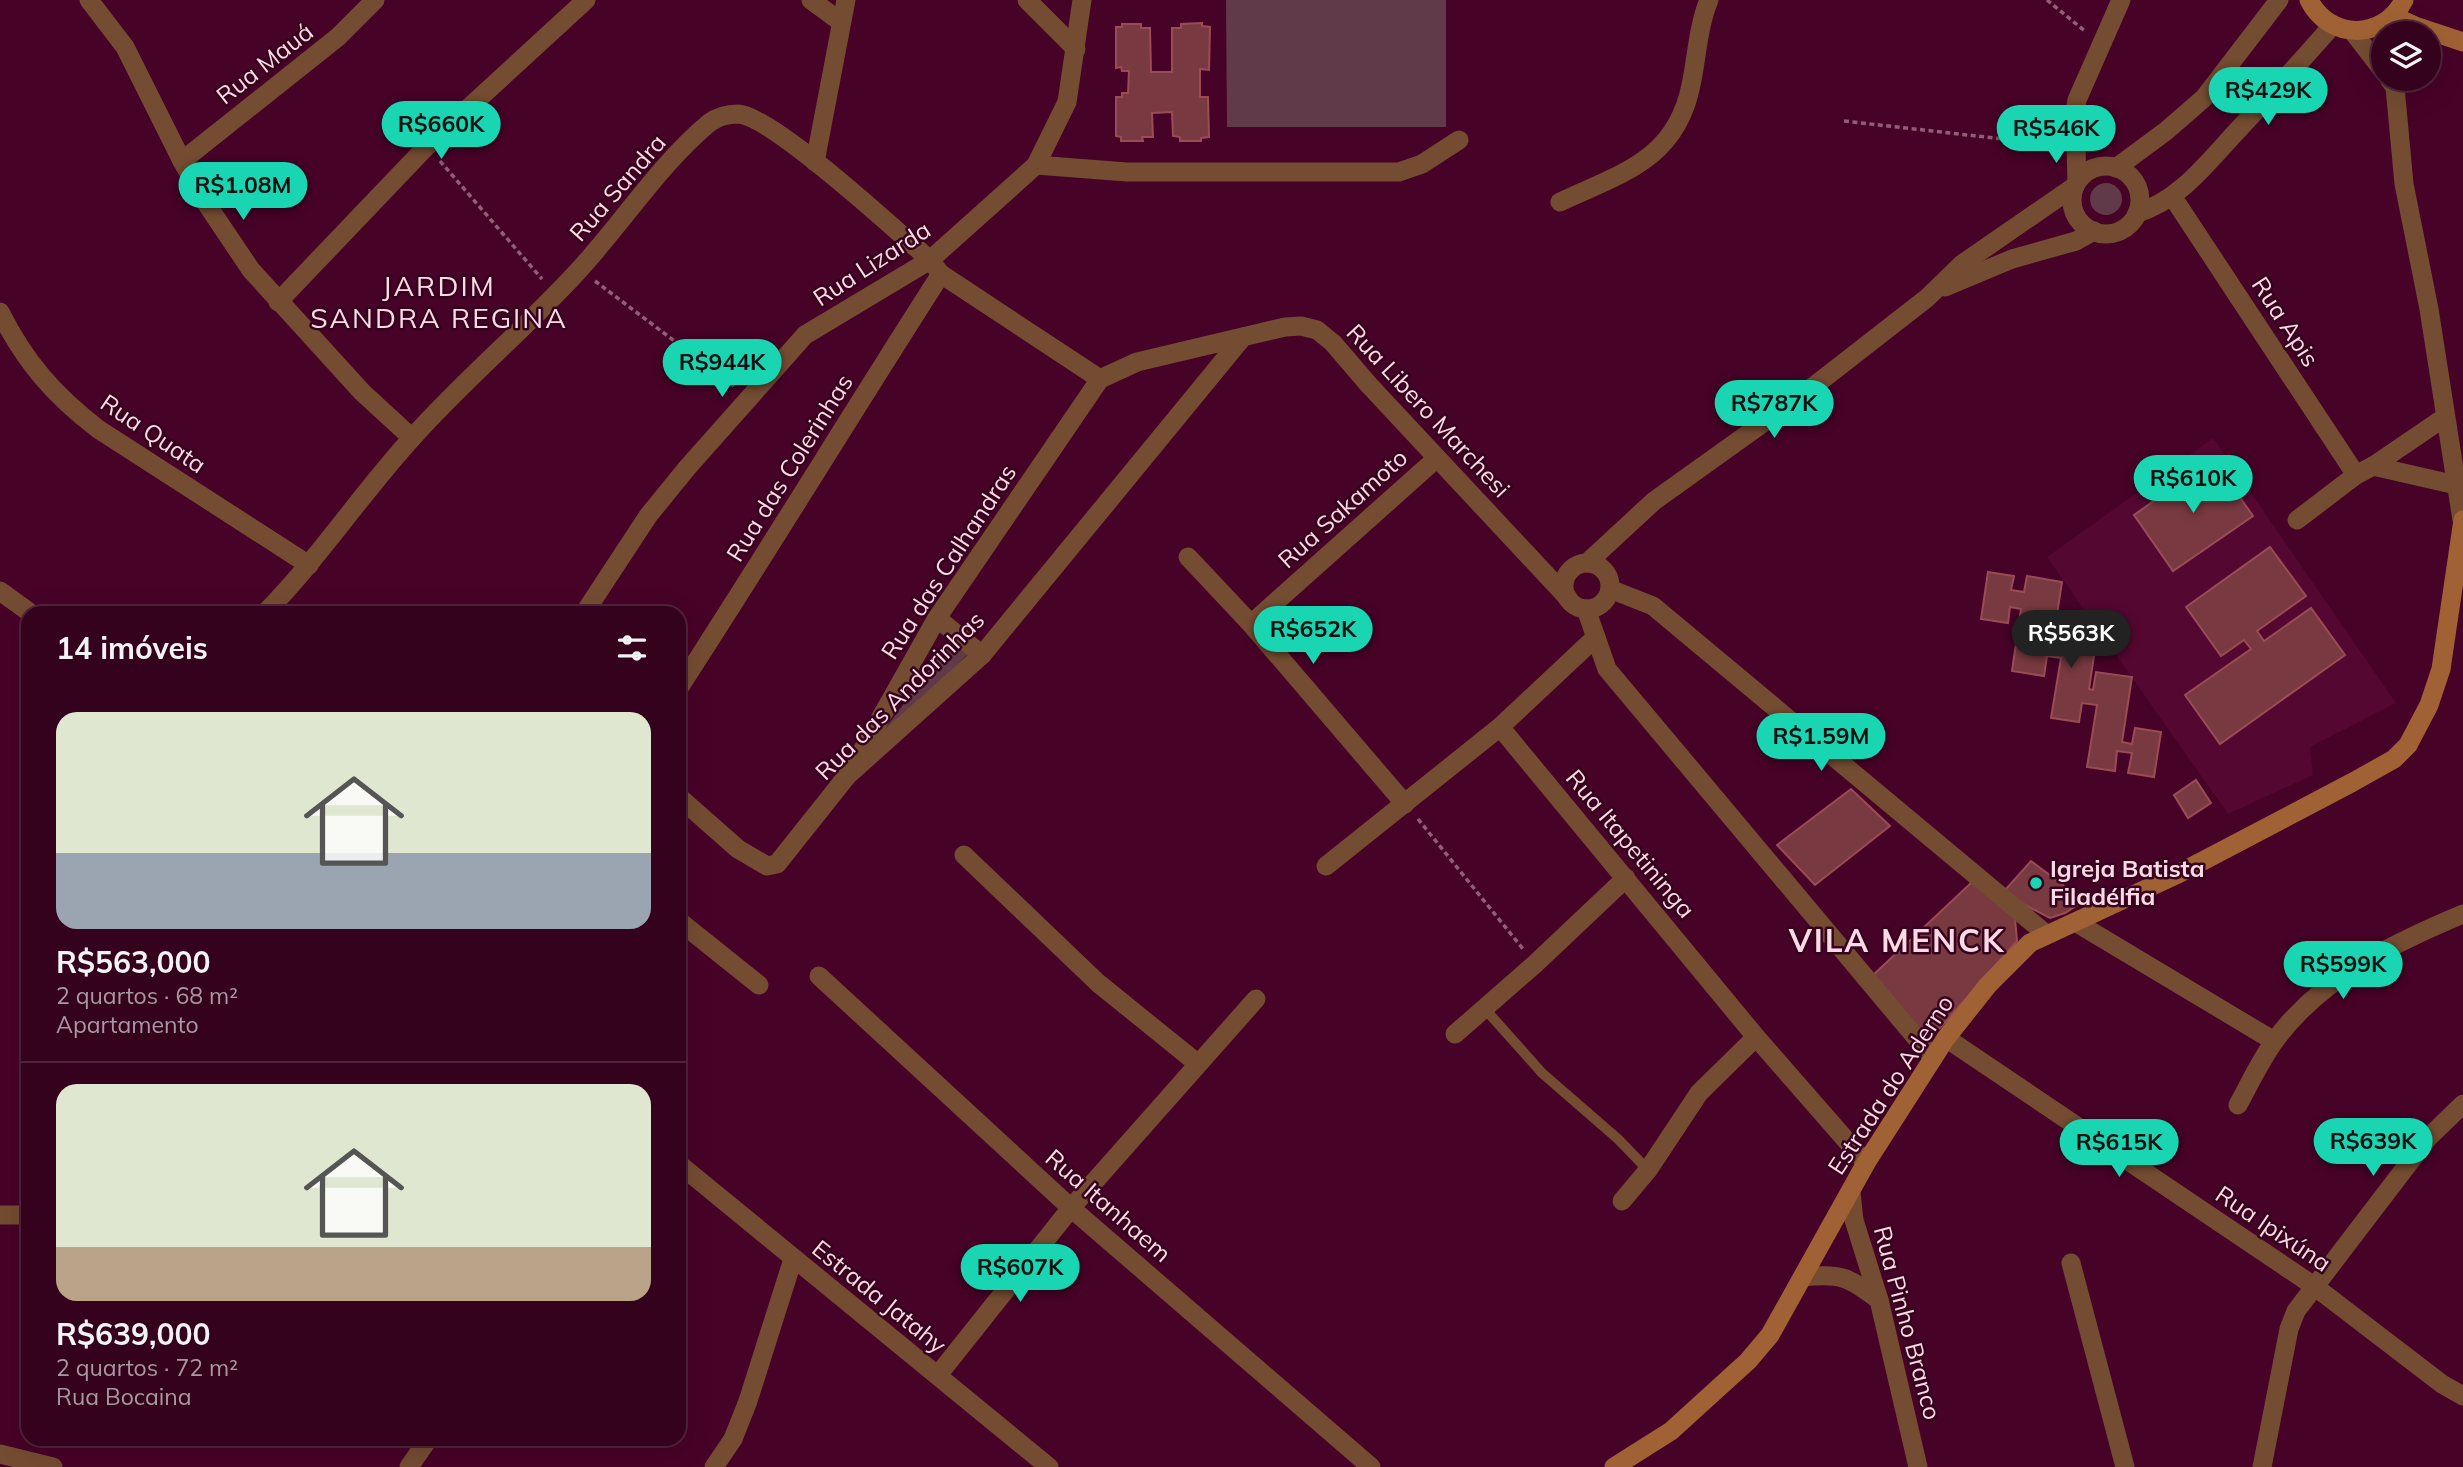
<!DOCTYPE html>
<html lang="pt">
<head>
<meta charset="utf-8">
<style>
  body { margin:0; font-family:Mulish,sans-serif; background:#40102a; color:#f1f3f6; height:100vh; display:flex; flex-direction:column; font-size:26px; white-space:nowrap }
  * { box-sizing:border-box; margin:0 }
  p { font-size:23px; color:#aa97a4 }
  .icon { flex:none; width:38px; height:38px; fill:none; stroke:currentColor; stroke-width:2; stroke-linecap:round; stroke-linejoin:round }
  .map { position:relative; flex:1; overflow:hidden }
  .side { position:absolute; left:21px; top:606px; width:665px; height:840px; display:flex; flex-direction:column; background:#35021d; border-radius:21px; box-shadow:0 7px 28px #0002,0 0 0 2px #4f243b }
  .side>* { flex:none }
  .fabs { position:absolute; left:2371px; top:21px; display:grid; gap:14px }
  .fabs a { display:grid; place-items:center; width:70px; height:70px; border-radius:50%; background:#35021d; box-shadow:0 7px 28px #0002,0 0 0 2px #4f243b; font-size:35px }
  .price { position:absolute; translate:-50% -60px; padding:0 16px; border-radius:24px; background:#1ad5b2; color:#111; font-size:23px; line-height:46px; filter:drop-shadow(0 2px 4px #0008) }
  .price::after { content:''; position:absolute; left:50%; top:42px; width:21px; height:16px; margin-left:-10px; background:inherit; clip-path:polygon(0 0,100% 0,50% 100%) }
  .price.current { background:#222; color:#fff }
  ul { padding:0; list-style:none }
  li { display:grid; align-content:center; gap:14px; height:371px; padding:0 35px }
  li+li { border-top:2px solid #4f243b }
  li span { display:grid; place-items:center; height:217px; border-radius:21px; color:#555 }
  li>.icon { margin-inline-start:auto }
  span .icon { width:126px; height:126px; fill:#fffc; stroke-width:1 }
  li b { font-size:30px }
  h2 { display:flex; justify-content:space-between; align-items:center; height:84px; padding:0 35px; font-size:30px }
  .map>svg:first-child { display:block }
  .built { fill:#540731 }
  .green { fill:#613a49 }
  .building { fill:#793940; stroke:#9a4c55; stroke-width:2 }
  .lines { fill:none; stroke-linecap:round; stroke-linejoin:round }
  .path { stroke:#935d77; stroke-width:3.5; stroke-dasharray:5 3.5; stroke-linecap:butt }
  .service { stroke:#744c31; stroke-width:10 }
  .minor { stroke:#744c31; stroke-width:19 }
  .tertiary { stroke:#744c31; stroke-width:19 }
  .secondary { stroke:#a06234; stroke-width:19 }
  .poi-dot { fill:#1ad5b2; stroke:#35031d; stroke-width:2.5 }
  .labels { text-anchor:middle; stroke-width:5; stroke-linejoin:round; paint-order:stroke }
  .street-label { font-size:24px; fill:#fbd9e5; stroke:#35031d }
  .poi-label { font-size:24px; font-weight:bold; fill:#fbd9e5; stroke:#35031d; text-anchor:start }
  .quarter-label { font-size:28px; letter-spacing:2px; fill:#fbd9e5; stroke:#35031d }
  .district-label { font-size:32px; font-weight:bold; letter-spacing:2px; fill:#fbd9e5; stroke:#35031d }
</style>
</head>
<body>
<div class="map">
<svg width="2463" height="1467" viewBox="0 0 2463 1467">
  <rect width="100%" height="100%" fill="#470227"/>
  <polygon class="built" points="2213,438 2396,703 2310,747 2313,775 2228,814 2047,557"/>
  <g class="green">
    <polygon points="1226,0 1446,0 1446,127 1227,127"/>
    <circle cx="2106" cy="199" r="16"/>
    <polygon points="952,639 970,652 856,768"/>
  </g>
  <g class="building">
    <polygon points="1202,23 1202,26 1210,27 1209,70 1200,69 1200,97 1208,97 1209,137 1201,138 1201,141 1180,141 1180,137 1173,136 1172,112 1152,113 1153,137 1142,137 1143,141 1121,141 1121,137 1116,136 1116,97 1122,97 1122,93 1128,93 1129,71 1122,71 1121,67 1116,68 1116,27 1122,27 1122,24 1141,24 1141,28 1150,28 1151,72 1172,72 1172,28 1181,28 1181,24"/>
    <polygon points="2213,459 2253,516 2173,571 2134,515"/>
    <polygon points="2270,547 2306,596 2257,631 2264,641 2311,608 2345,655 2220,744 2185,695 2251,649 2244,640 2221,656 2186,607"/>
    <polygon points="1988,572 2014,576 2011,590 2024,592 2027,576 2062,582 2053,640 2059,641 2061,623 2098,629 2089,689 2093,690 2096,672 2132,677 2122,742 2132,744 2135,728 2161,732 2154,777 2128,773 2132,753 2117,751 2115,771 2087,767 2097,705 2082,703 2079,722 2051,718 2061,658 2047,656 2044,676 2012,671 2021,609 2010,607 2008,623 1981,619"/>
    <polygon points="2196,780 2211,803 2188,818 2174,795"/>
    <polygon points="1851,789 1890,826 1815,885 1777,845"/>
    <polygon points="2031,861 2084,901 2065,913 2050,918 2025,905 2005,890"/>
    <polygon points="1972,882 2015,918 2017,941 1940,1028 1925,1035 1872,976"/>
  </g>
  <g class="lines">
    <g class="path">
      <polyline points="2047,0 2086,32"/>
      <polyline points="1844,121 2056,145"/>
      <polyline points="440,161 542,279"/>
      <polyline points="595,281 734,386"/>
      <polyline points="1418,819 1523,949"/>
    </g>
    <polyline class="service" points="1485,1009 1542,1073 1618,1139 1648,1170"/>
    <g class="minor">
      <polyline points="89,0 125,47 182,161 206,203 251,270 362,392 412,438"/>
      <polyline points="811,0 841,22"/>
      <polyline points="1027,0 1076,49"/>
      <polyline points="2353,32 2384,72"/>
      <polyline points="2389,79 2395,87 2404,184 2429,309 2462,520"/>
      <polyline points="182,161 338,37 375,0"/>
      <polyline points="815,162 846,0"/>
      <polyline points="1036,165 1127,172 1399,172 1422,164 1459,140"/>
      <circle cx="2106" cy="200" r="34"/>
      <polyline points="2116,168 2166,131 2204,98 2279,0"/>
      <polyline points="2077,182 2076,147 2072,128 2077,100 2121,0"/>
      <polyline points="2172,196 2356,475"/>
      <path d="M1560,202C1622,173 1676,160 1691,85C1697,57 1698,26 1709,0"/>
      <path d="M2137,213C2179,201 2208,162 2237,131C2269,97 2301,61 2332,26"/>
      <polyline points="1945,287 2012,259 2076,241 2094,231"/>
      <polyline points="278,302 427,146 586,0"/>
      <path d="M0,312C25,362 54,395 98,429L309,565"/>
      <polyline points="1100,379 1137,362 1285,327 1301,326 1317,330 1333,343 1369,385 1568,598"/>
      <polyline points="2373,466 2456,485"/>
      <polyline points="2297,520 2356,475 2373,466 2445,417"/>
      <polyline points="1188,557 1251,624 1405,804"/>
      <polyline points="1587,563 1654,501 1805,393 1927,298 1962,264 2075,186"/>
      <circle cx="1587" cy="586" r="23"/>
      <polyline points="1610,589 1653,606 2046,934"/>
      <polyline points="1586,609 1607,669 1933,1058"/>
      <path d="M266,612C319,558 361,494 412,438C465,379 526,328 579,270C623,222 659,165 709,123C717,117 727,114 738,114C773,116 898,232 930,260L941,274L1100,379"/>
      <polyline points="585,612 648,516 687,468 805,335 930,260 1036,165 1067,102 1082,0"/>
      <polyline points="937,618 982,655"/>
      <polyline points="1251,624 1437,458"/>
      <path d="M679,688C768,551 853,411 941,274"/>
      <polyline points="1500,727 1756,1037 1866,1163"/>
      <polyline points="857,760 937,618 1100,379"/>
      <polyline points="679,797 738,849 767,866 777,864 847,776 982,655 1243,337"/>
      <polyline points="964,855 1098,983 1197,1063"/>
      <polyline points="1326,866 1500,727 1596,637"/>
      <polyline points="679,921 759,985"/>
      <polyline points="2077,923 2274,1041"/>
      <polyline points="819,976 1071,1208 1371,1467"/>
      <polyline points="1455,1034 1535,964 1626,878"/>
      <polyline points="1946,1038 2314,1286 2442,1384 2463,1396"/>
      <path d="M2238,1105C2250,1083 2261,1059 2276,1039C2322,977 2394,943 2463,914"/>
      <polyline points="1851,1192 1854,1220 1879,1300 1918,1467"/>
      <polyline points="1622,1201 1648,1170 1699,1093 1756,1037"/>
      <polyline points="0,1215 28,1215"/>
      <polyline points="2071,1263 2125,1467"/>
      <path d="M1803,1277C1841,1273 1849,1277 1879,1300"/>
      <polyline points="938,1375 1071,1208 1256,999"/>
      <polyline points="0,1454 53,1467"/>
      <polyline points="409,1467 429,1438"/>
      <polyline points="714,1467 733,1439 748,1401 793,1259"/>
      <polyline points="2262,1467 2289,1329 2296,1311 2428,1138 2463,1104"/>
    </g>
    <g class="tertiary">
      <polyline points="0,591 29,612"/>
      <polyline points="679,1164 1049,1467"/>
    </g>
    <g class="secondary">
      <path d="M2309,0C2329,40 2383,41 2404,0"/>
      <polyline points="2393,16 2415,26 2463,42"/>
      <polyline points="1614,1467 1671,1431 1748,1361 1770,1335 1866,1163 1946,1038 1988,985 2030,943 2176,875 2353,782 2394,759 2408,745 2429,705 2441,669 2463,520"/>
    </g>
  </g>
  <circle class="poi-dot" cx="2036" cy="883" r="7"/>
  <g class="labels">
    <g class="street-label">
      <text transform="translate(265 64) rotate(-38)" y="8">Rua Mauá</text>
      <text transform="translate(618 188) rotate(-49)" y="8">Rua Sandra</text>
      <text transform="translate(872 264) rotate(-33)" y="8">Rua Lizarda</text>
      <text transform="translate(2285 322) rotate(57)" y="8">Rua Apis</text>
      <text transform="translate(1428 411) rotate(47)" y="8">Rua Libero Marchesi</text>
      <text transform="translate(153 434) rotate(34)" y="8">Rua Quata</text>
      <text transform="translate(790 468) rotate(-58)" y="8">Rua das Colerinhas</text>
      <text transform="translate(1343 509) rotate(-42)" y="8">Rua Sakamoto</text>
      <text transform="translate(949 562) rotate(-57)" y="8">Rua das Calhandras</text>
      <text transform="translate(900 696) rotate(-45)" y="8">Rua das Andorinhas</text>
      <text transform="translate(1630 844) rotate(50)" y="8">Rua Itapetininga</text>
      <text transform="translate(1891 1085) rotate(-57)" y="8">Estrada do Aderno</text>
      <text transform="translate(1108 1206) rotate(41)" y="8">Rua Itanhaem</text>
      <text transform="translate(2273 1229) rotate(34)" y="8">Rua Ipixúna</text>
      <text transform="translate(879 1297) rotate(39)" y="8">Estrada Jatahy</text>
      <text transform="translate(1907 1323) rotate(75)" y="8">Rua Pinho Branco</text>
    </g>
    <g class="poi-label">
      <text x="2050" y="877">Igreja Batista<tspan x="2050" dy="28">Filadélfia</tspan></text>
    </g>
    <g class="quarter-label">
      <text x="439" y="296">JARDIM<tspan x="439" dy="32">SANDRA REGINA</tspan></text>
    </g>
    <g class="district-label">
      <text x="1897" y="952">VILA MENCK</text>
    </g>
  </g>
</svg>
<div class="fabs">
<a><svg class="icon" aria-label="layers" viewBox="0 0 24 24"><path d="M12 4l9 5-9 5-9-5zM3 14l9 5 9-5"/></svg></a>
</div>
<b class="price" style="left:2268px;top:127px">R$429K</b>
<b class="price" style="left:441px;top:161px">R$660K</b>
<b class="price" style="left:2056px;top:165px">R$546K</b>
<b class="price" style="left:243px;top:222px">R$1.08M</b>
<b class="price" style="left:722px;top:399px">R$944K</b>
<b class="price" style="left:1774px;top:440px">R$787K</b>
<b class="price" style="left:2193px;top:515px">R$610K</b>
<b class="price" style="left:1313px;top:666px">R$652K</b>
<b class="price current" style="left:2071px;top:670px">R$563K</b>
<b class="price" style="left:1821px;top:773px">R$1.59M</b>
<b class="price" style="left:2343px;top:1001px">R$599K</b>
<b class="price" style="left:2373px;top:1178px">R$639K</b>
<b class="price" style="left:2119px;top:1179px">R$615K</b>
<b class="price" style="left:1020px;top:1304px">R$607K</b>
<section class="side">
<h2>14 imóveis<svg class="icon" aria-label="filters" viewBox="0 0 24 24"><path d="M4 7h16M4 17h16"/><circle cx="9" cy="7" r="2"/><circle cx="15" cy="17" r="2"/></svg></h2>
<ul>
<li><span style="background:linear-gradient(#dfe7d0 65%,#9aa5b1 0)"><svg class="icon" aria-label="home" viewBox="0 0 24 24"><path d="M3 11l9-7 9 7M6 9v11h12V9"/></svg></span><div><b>R$563,000</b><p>2 quartos · 68 m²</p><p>Apartamento</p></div></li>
<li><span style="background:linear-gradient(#dfe7d0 75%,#b9a48a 0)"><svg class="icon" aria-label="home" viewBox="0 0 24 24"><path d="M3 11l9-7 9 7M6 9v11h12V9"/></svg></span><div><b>R$639,000</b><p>2 quartos · 72 m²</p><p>Rua Bocaina</p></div></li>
</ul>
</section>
</div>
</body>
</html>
